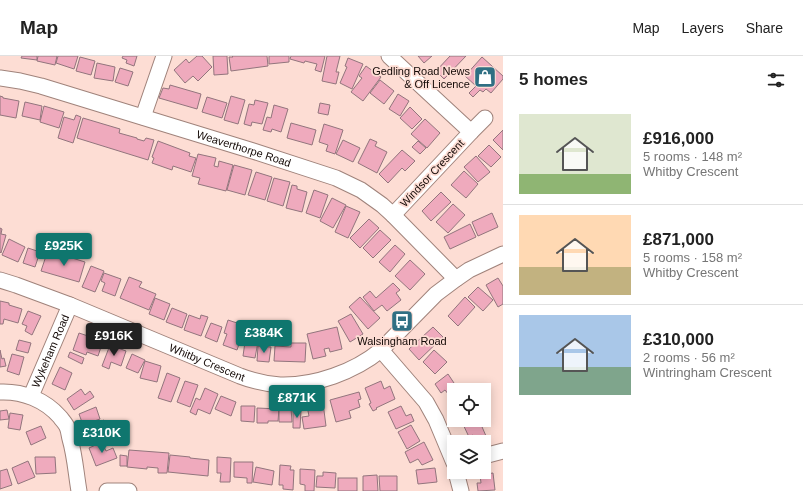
<!DOCTYPE html>
<html lang="en">
<head>
<meta charset="utf-8">
<style>
  body { margin:0; font-family:Helvetica,sans-serif; background:#f6f6f6; color:#222; height:100vh; display:flex; flex-direction:column; font-size:15px; white-space:nowrap }
  * { box-sizing:border-box; margin:0 }
  p { font-size:13px; color:#767676 }
  .icon { flex:none; width:22px; height:22px; fill:none; stroke:currentColor; stroke-width:2; stroke-linecap:round; stroke-linejoin:round }
  .map { position:relative; flex:1; overflow:hidden }
  .drawer { display:flex; flex-direction:column; background:#fff; width:300px }
  .drawer>* { flex:none }
  .fabs { position:absolute; left:447px; top:327px; display:grid; gap:8px }
  .fabs a { display:grid; place-items:center; width:44px; height:44px; border-radius:0px; background:#fff; box-shadow:0 2px 10px #0003; font-size:20px }
  .price { position:absolute; translate:-50% -34px; padding:0 9px; border-radius:4px; background:#0f766e; color:#fff; font-size:13px; line-height:26px; filter:drop-shadow(0 1px 2px #0008) }
  .price::after { content:''; position:absolute; left:50%; top:24px; width:12px; height:9px; margin-left:-6px; background:inherit; clip-path:polygon(0 0,100% 0,50% 100%) }
  .price.on { background:#222; color:#fff }
  ul { padding:0; list-style:none }
  li { display:flex; align-items:center; gap:12px; height:100px; padding:0 16px }
  li+li { border-top:1px solid #e0e0e0 }
  li span { display:grid; place-items:center; flex:none; width:112px; height:80px; border-radius:0px; color:#555 }
  li>.icon { margin-inline-start:auto }
  span .icon { width:48px; height:48px; fill:#fffc; stroke-width:1 }
  li b { font-size:17px }
  h2 { display:flex; justify-content:space-between; align-items:center; height:48px; padding:0 16px; font-size:17px }
  header { display:flex; align-items:center; gap:24px; box-sizing:border-box; height:56px; padding:0 20px; background:#fff; border-bottom:1px solid #e0e0e0 }
  header strong { font-size:19px }
  nav { display:flex; gap:22px; margin-inline-start:auto; font-size:14px }
  main { display:flex; flex:1; min-height:0 }
  .map>svg:first-child { display:block }
  .building { fill:#efaabd; stroke:#92757d }
  .lines { fill:none; stroke-linecap:round; stroke-linejoin:round }
  .street-casing { stroke:#a0837b; stroke-width:17 }
  .street { stroke:#fff; stroke-width:15 }
  .labels { text-anchor:middle; stroke-width:3.5; stroke-linejoin:round; paint-order:stroke }
  .poi-label { font-size:11px; fill:#140a07; stroke:#fdddd4; text-anchor:end }
  .street-label { font-size:11px; fill:#140a07; stroke:#fdddd4 }
</style>
</head>
<body>
<header>
<strong>Map</strong>
<nav><a>Map</a><a>Layers</a><a>Share</a></nav>
</header>
<main>
<div class="map">
<svg width="503" height="435" viewBox="0 0 503 435">
  <rect width="100%" height="100%" fill="#fdddd4"/>
  <g class="building">
    <polygon points="22,0 37,0 37,4 21,2"/>
    <polygon points="38,0 57,0 55,9 37,5"/>
    <polygon points="58,0 78,0 74,13 56,7"/>
    <polygon points="123,0 137,0 134,10 126,7 127,4 122,2"/>
    <polygon points="197,0 202,0 212,11 198,25 193,20 185,27 174,14 186,3 189,7"/>
    <polygon points="213,0 227,0 228,18 214,19"/>
    <polygon points="232,0 267,0 268,10 231,15 229,1 233,1"/>
    <polygon points="269,0 289,0 289,6 269,8"/>
    <polygon points="291,0 325,0 321,16 315,14 317,8 305,5 304,7 290,3"/>
    <polygon points="327,0 340,0 336,16 339,16 336,28 322,25"/>
    <polygon points="418,0 432,0 424,7"/>
    <polygon points="450,0 466,0 444,23 436,15"/>
    <polygon points="80,1 95,5 91,19 76,15"/>
    <polygon points="482,1 503,20 503,23 491,37 486,33 483,36 480,34 473,41 469,37 476,30 465,20"/>
    <polygon points="348,2 363,8 352,33 340,27 347,11 345,10"/>
    <polygon points="97,7 115,11 113,25 94,22"/>
    <polygon points="366,10 381,21 363,45 351,36 362,22 359,20"/>
    <polygon points="120,12 133,16 128,30 115,26"/>
    <polygon points="380,24 394,35 384,48 370,37"/>
    <polygon points="170,29 201,38 197,53 159,42 163,32 169,33"/>
    <polygon points="398,38 409,45 400,60 389,53"/>
    <polygon points="0,40 3,41 3,42 19,45 16,62 0,59"/>
    <polygon points="231,40 245,44 238,68 224,64"/>
    <polygon points="207,41 227,47 222,62 202,56"/>
    <polygon points="255,44 268,47 262,68 252,66 251,70 244,68 249,48 254,49"/>
    <polygon points="25,46 42,50 40,64 22,60"/>
    <polygon points="320,47 330,49 328,59 318,57"/>
    <polygon points="274,49 288,53 281,76 272,73 271,76 263,74 267,61 271,62"/>
    <polygon points="44,50 64,56 59,72 40,66"/>
    <polygon points="410,51 422,63 412,73 400,62"/>
    <polygon points="76,59 81,61 73,87 58,82 64,61 74,64"/>
    <polygon points="83,62 120,73 119,77 137,82 137,83 144,85 146,82 154,84 148,104 77,82"/>
    <polygon points="425,63 440,77 427,92 411,78"/>
    <polygon points="291,67 316,74 312,89 287,82"/>
    <polygon points="324,68 343,74 335,98 326,95 328,89 319,86"/>
    <polygon points="503,74 503,94 493,84"/>
    <polygon points="370,83 377,86 375,90 387,96 377,117 358,107"/>
    <polygon points="343,84 360,92 353,106 336,98"/>
    <polygon points="158,85 190,97 189,100 196,102 191,116 173,110 172,114 152,107 154,102 152,101"/>
    <polygon points="418,85 426,92 420,98 412,91"/>
    <polygon points="489,89 501,101 491,111 478,100"/>
    <polygon points="402,94 415,105 405,115 402,112 388,127 379,118"/>
    <polygon points="198,98 216,102 214,110 218,111 219,105 233,109 226,135 198,128 200,122 192,120"/>
    <polygon points="476,100 490,116 478,126 464,111"/>
    <polygon points="234,109 252,114 245,139 227,134"/>
    <polygon points="464,115 478,128 466,142 451,129"/>
    <polygon points="256,116 272,121 265,144 248,139"/>
    <polygon points="274,122 290,126 283,150 267,145"/>
    <polygon points="292,129 297,130 297,133 307,136 302,156 286,152"/>
    <polygon points="314,134 328,139 320,162 306,157"/>
    <polygon points="441,136 451,146 431,165 422,155"/>
    <polygon points="332,142 346,149 333,172 320,165"/>
    <polygon points="453,148 465,159 448,177 436,166"/>
    <polygon points="346,150 360,156 348,182 335,176"/>
    <polygon points="492,157 498,171 478,180 472,166"/>
    <polygon points="369,163 379,172 360,192 350,182"/>
    <polygon points="470,168 476,181 450,193 444,181"/>
    <polygon points="0,172 2,173 1,178 6,179 1,197 0,196"/>
    <polygon points="380,174 391,184 373,202 363,192"/>
    <polygon points="9,183 25,191 18,206 2,199"/>
    <polygon points="395,189 405,198 390,216 379,206"/>
    <polygon points="28,192 40,196 35,211 23,207"/>
    <polygon points="53,196 85,206 79,226 41,215 46,200 51,202"/>
    <polygon points="410,204 425,218 410,234 395,220"/>
    <polygon points="91,210 104,215 95,236 82,231"/>
    <polygon points="104,217 121,223 115,240 102,235 105,227 101,225"/>
    <polygon points="129,221 142,226 139,231 156,238 149,254 120,242"/>
    <polygon points="498,222 503,230 503,248 498,251 486,229"/>
    <polygon points="393,227 400,234 396,237 401,244 387,255 382,249 374,255 363,241 370,235 376,242"/>
    <polygon points="478,231 493,244 483,255 468,241"/>
    <polygon points="360,241 380,262 368,273 349,251"/>
    <polygon points="465,241 475,251 458,270 448,260"/>
    <polygon points="155,242 170,248 164,264 149,258"/>
    <polygon points="0,245 9,247 9,249 22,253 18,267 4,263 3,268 0,268"/>
    <polygon points="172,252 187,258 182,272 166,266"/>
    <polygon points="28,255 41,260 32,279 25,275 27,270 22,268"/>
    <polygon points="351,258 363,278 350,286 338,265"/>
    <polygon points="189,259 200,263 201,259 208,261 201,280 184,274"/>
    <polygon points="228,264 240,268 239,272 244,274 237,294 223,289 227,278 224,277"/>
    <polygon points="211,267 222,271 217,286 205,281"/>
    <polygon points="337,271 342,293 330,296 329,292 324,293 326,300 313,303 307,278"/>
    <polygon points="433,271 443,281 419,304 409,293"/>
    <polygon points="255,274 260,275 255,302 243,300 246,279 254,280"/>
    <polygon points="79,277 103,285 98,300 87,296 86,299 73,294"/>
    <polygon points="19,284 31,287 28,297 16,294"/>
    <polygon points="291,287 306,287 305,306 274,305 275,290 291,291"/>
    <polygon points="110,289 126,295 121,310 111,306 109,313 102,310"/>
    <polygon points="258,290 271,291 269,306 257,305"/>
    <polygon points="0,294 2,303 4,302 6,310 0,311"/>
    <polygon points="434,294 447,306 435,318 423,306"/>
    <polygon points="70,296 84,302 82,308 68,301"/>
    <polygon points="12,298 24,301 19,319 7,315"/>
    <polygon points="132,298 145,304 138,317 126,312"/>
    <polygon points="145,305 161,310 157,326 140,322"/>
    <polygon points="60,311 72,317 65,334 52,328"/>
    <polygon points="167,317 180,322 171,346 158,342"/>
    <polygon points="448,318 458,333 454,334 454,336 449,339 445,334 441,337 435,328"/>
    <polygon points="185,325 198,329 190,351 177,346"/>
    <polygon points="381,325 384,333 390,330 395,343 376,352 377,353 373,355 369,348 371,347 365,332"/>
    <polygon points="205,332 218,338 210,358 198,353 196,359 190,356 196,342 200,344"/>
    <polygon points="81,333 85,339 90,335 94,341 74,354 67,343"/>
    <polygon points="359,336 361,343 358,344 360,351 349,355 351,362 336,366 330,344"/>
    <polygon points="221,340 236,346 231,360 215,353"/>
    <polygon points="323,347 326,370 304,373 302,361 309,360 307,350"/>
    <polygon points="241,350 255,350 254,366 241,365"/>
    <polygon points="401,350 406,360 411,358 414,365 396,373 388,356"/>
    <polygon points="96,351 100,363 83,369 79,358"/>
    <polygon points="257,352 279,353 278,365 268,365 268,367 257,367"/>
    <polygon points="291,352 292,366 279,366 279,353"/>
    <polygon points="7,354 9,363 0,364 0,355"/>
    <polygon points="293,354 301,354 300,372 293,372"/>
    <polygon points="10,357 23,359 20,374 8,372"/>
    <polygon points="104,364 106,369 100,371 105,382 90,388 83,372"/>
    <polygon points="461,364 479,364 486,380 475,385 473,379 469,381"/>
    <polygon points="411,369 420,385 407,393 398,376"/>
    <polygon points="41,370 46,382 31,389 26,376"/>
    <polygon points="102,386 106,395 113,392 117,402 96,410 89,392"/>
    <polygon points="424,386 433,404 422,409 418,403 410,407 405,396"/>
    <polygon points="129,394 169,397 167,417 158,417 158,412 147,411 147,413 127,411"/>
    <polygon points="120,399 127,400 127,410 120,410"/>
    <polygon points="170,399 190,401 190,402 209,404 208,420 168,416"/>
    <polygon points="35,401 55,401 56,417 36,418"/>
    <polygon points="217,401 231,402 230,426 220,426 221,417 217,417"/>
    <polygon points="28,405 35,421 18,428 12,412"/>
    <polygon points="234,406 253,406 252,427 247,427 247,422 234,421"/>
    <polygon points="280,409 291,410 290,414 294,414 293,434 283,433 283,429 279,429"/>
    <polygon points="256,411 274,415 272,429 253,426"/>
    <polygon points="435,412 437,426 418,428 416,414"/>
    <polygon points="7,413 12,429 0,433 0,415"/>
    <polygon points="300,413 315,414 314,435 305,435 305,429 300,428"/>
    <polygon points="323,416 336,417 335,432 316,431 317,420 323,420"/>
    <polygon points="493,417 495,434 478,435 477,427 481,427 480,419"/>
    <polygon points="377,419 378,435 363,435 363,420"/>
    <polygon points="379,420 397,420 397,435 380,435"/>
    <rect x="338" y="422" width="19" height="13"/>
  </g>
  <g class="lines">
    <g class="street-casing">
      <g id="street">
        <polyline points="389,0 471,76 393,159"/>
        <path id="s1" d="M0,22L20,25L41,30L253,95L336,122L361,134L382,149L393,159L456,223"/>
        <polyline points="143,61 164,0"/>
        <polyline points="471,76 485,62"/>
        <path id="s2" d="M0,224L16,229L70,249L240,320C253,325 266,328 280,329C315,330 354,316 381,294L436,238L456,223L469,214L503,198"/>
        <polyline points="381,294 426,346 436,364 454,407"/>
        <path d="M0,336C23,335 45,344 60,361C62,364 66,368 67,371C69,375 69,380 70,383C75,400 76,418 79,435"/>
        <path id="s3" d="M31,340L70,249"/>
        <polyline points="484,400 503,395"/>
        <polyline points="456,416 461,435"/>
        <polyline points="107,435 129,435"/>
      </g>
    </g>
    <use href="#street" class="street"/>
  </g>
  <defs>
    <g id="shop-square" transform="scale(1.15)"><rect x="-9" y="-9" width="18" height="18" rx="4" fill="#2f6f83" stroke="#fdddd4"/><path d="M-5-2.5h2.3a2.7 3.5 0 0 1 5.4 0H5L5.5 6h-11ZM-1.5-2.5h3a1.5 2.3 0 0 0-3 0Z" fill="#fff"/></g>
    <g id="bus-square" transform="scale(1.15)"><rect x="-9" y="-9" width="18" height="18" rx="4" fill="#2f6f83" stroke="#fdddd4"/><path d="M-5-6H5V4H4V6H2V4H-2V6H-4V4H-5ZM-3.5-4V0h7V-4ZM-3.5 1.2v1.5H-2V1.2ZM2 1.2v1.5H3.5V1.2Z" fill="#fff"/></g>
  </defs>
  <g fill-rule="evenodd">
    <use href="#shop-square" x="485" y="21"/>
    <use href="#bus-square" x="402" y="265"/>
  </g>
  <g class="labels">
    <g class="poi-label">
      <text x="470" y="19">Gedling Road News<tspan x="470" dy="13">&amp; Off Licence</tspan></text>
      <text x="402" y="289" text-anchor="middle">Walsingham Road</text>
    </g>
    <g class="street-label">
      <text dy="4" stroke="none"><textPath href="#s1" startOffset="254">Weaverthorpe Road</textPath></text>
      <text transform="translate(432 117) rotate(-47)" y="4">Windsor Crescent</text>
      <text dy="4" stroke="none"><textPath href="#s3" startOffset="49">Wykeham Road</textPath></text>
      <text dy="4" stroke="none"><textPath href="#s2" startOffset="223">Whitby Crescent</textPath></text>
    </g>
  </g>
</svg>
<div class="fabs">
<a><svg class="icon" aria-label="locate" viewBox="0 0 24 24"><circle cx="12" cy="12" r="6"/><path d="M12 2v4M12 18v4M2 12h4M18 12h4"/></svg></a>
<a><svg class="icon" aria-label="layers" viewBox="0 0 24 24"><path d="M12 4l9 5-9 5-9-5zM3 14l9 5 9-5"/></svg></a>
</div>
<b class="price" style="left:64px;top:211px">£925K</b>
<b class="price" style="left:264px;top:298px">£384K</b>
<b class="price on" style="left:114px;top:301px">£916K</b>
<b class="price" style="left:297px;top:363px">£871K</b>
<b class="price" style="left:102px;top:398px">£310K</b>
</div>
<section class="drawer">
<h2>5 homes<svg class="icon" aria-label="filters" viewBox="0 0 24 24"><path d="M4 7h16M4 17h16"/><circle cx="9" cy="7" r="2"/><circle cx="15" cy="17" r="2"/></svg></h2>
<ul>
<li><span style="background:linear-gradient(#dfe7d0 75%,#8fb573 0)"><svg class="icon" aria-label="home" viewBox="0 0 24 24"><path d="M3 11l9-7 9 7M6 9v11h12V9"/></svg></span><div><b>£916,000</b><p>5 rooms · 148 m²</p><p>Whitby Crescent</p></div></li>
<li><span style="background:linear-gradient(#ffd9b3 65%,#c2b280 0)"><svg class="icon" aria-label="home" viewBox="0 0 24 24"><path d="M3 11l9-7 9 7M6 9v11h12V9"/></svg></span><div><b>£871,000</b><p>5 rooms · 158 m²</p><p>Whitby Crescent</p></div></li>
<li><span style="background:linear-gradient(#a9c7e8 65%,#7fa58c 0)"><svg class="icon" aria-label="home" viewBox="0 0 24 24"><path d="M3 11l9-7 9 7M6 9v11h12V9"/></svg></span><div><b>£310,000</b><p>2 rooms · 56 m²</p><p>Wintringham Crescent</p></div></li>
</ul>
</section>
</main>
</body>
</html>
